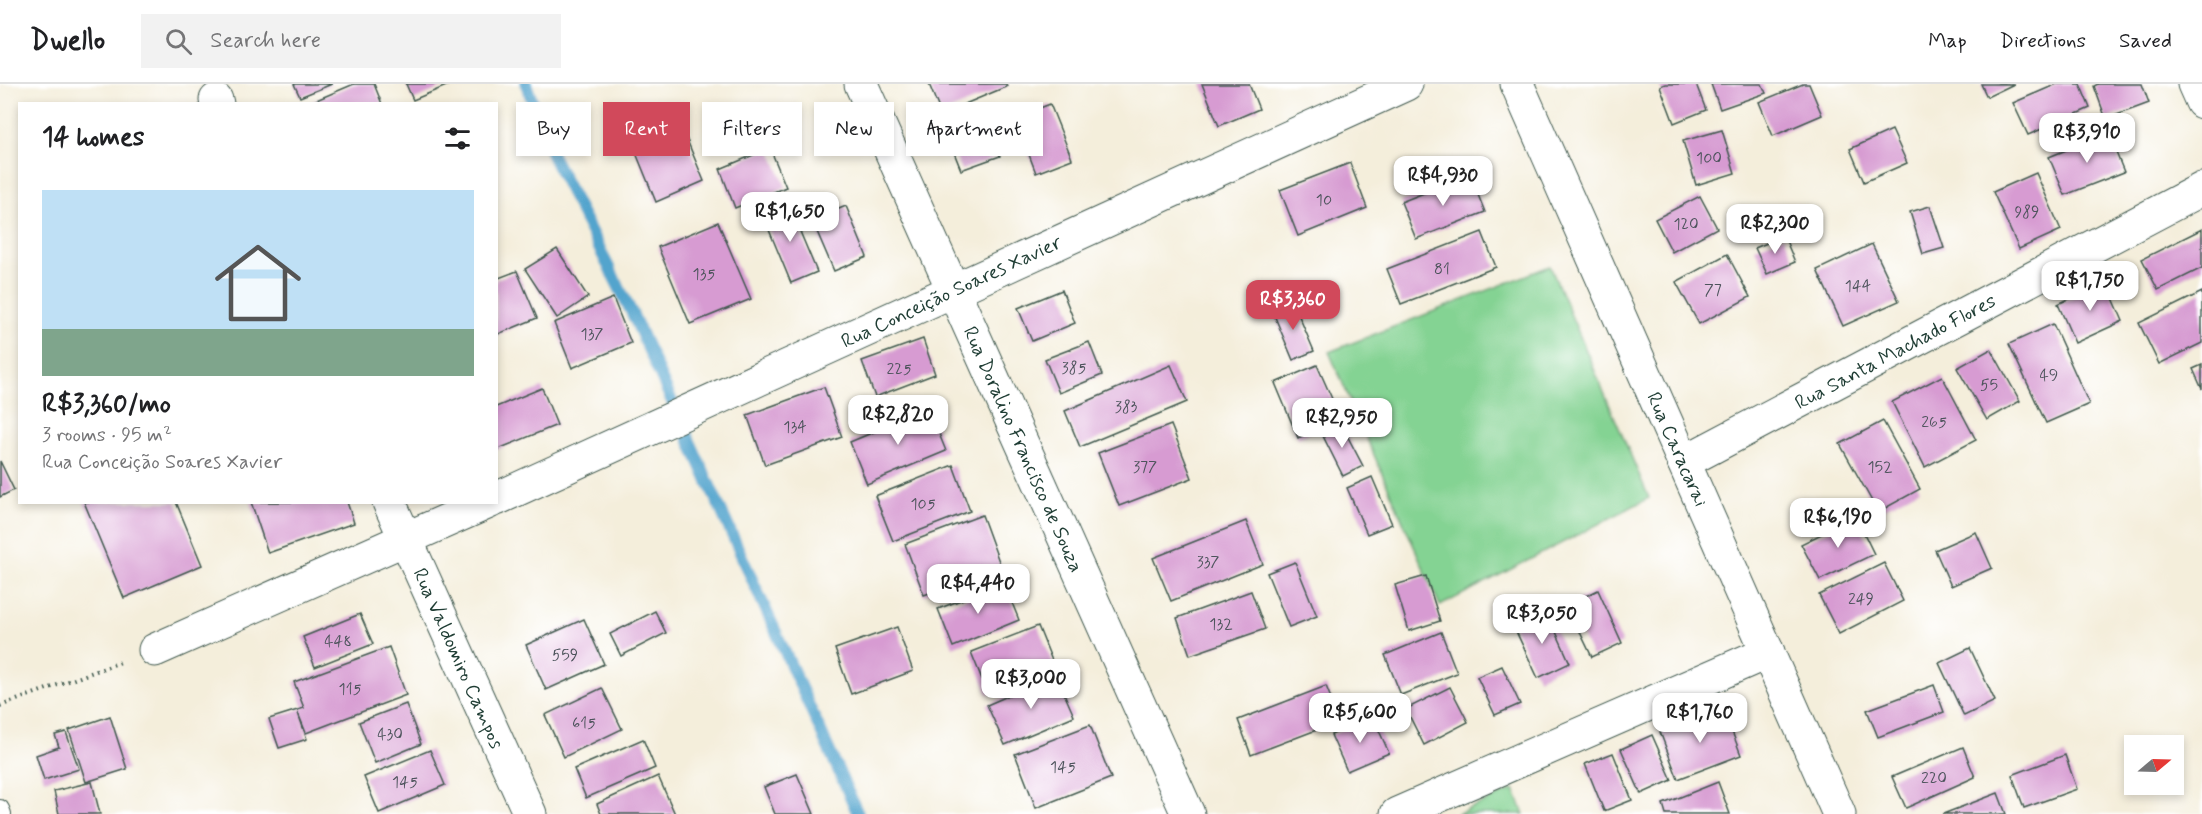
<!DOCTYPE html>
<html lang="en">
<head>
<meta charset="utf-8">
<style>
  body { margin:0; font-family:Mynerve,sans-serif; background:#f2f2f2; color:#202124; height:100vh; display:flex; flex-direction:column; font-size:22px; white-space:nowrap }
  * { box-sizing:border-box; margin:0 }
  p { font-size:20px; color:#757577 }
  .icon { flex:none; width:33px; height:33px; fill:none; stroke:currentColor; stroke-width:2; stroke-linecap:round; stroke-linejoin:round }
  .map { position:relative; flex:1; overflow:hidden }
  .drawer { position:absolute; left:18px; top:18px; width:480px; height:402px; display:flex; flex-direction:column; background:#fff; border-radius:0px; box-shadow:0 3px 9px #0003 }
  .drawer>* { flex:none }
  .top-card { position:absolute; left:516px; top:18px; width:570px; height:54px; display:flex; gap:12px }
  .needle { width:39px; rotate:71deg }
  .fabs { position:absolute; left:2124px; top:651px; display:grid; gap:12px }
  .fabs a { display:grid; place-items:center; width:60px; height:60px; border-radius:0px; background:#fff; box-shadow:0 3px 9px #0003; font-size:30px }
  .price { position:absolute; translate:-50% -51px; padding:0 14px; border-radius:12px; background:#fff; color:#222; font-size:20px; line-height:39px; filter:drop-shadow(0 2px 3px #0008) }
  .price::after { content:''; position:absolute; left:50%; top:36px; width:18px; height:14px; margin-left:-9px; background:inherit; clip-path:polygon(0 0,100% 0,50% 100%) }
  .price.on { background:#d1495b; color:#fff }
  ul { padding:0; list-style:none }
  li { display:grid; align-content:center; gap:12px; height:318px; padding:0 24px }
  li+li { border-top:2px solid #e0e0e0 }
  li span { display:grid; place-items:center; height:186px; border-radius:0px; color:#555 }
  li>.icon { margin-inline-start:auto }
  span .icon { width:108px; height:108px; fill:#fffc; stroke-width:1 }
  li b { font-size:26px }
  h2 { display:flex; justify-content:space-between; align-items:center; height:72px; padding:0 24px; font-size:26px }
  .chip { padding:0 21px; border-radius:0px; background:#fff; box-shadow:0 3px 9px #0003; font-size:21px; line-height:54px }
  .chip.on { background:#d1495b; color:#fff }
  header { display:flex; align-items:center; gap:36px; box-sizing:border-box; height:84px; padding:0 30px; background:#fff; border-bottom:2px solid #e0e0e0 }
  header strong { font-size:28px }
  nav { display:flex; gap:33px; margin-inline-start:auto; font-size:21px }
  .search { width:420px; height:54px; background:#f2f2f2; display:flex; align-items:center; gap:15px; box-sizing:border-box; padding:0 21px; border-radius:0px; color:#757577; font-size:22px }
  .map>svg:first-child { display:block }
  .green { fill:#84d393; stroke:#528864; stroke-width:1.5 }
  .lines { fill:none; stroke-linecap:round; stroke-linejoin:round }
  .stream { stroke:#53a4cd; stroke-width:12 }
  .building { fill:#d79bd2 }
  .service-casing { stroke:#3f584d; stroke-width:20 }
  .minor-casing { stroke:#3f584d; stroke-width:35 }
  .path { stroke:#3f584d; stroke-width:4; stroke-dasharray:1.5 4.5; stroke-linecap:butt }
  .service { stroke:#fff; stroke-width:18 }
  .minor { stroke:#fff; stroke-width:33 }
  .labels { text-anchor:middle; stroke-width:4.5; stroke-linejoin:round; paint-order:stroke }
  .number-label { font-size:16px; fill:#4d545c }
  .street-label { font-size:20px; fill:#1f3d34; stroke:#fff }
</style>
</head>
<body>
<header>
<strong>Dwello</strong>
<div class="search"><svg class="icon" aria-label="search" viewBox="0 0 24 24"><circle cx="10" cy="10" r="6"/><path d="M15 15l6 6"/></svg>Search here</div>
<nav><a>Map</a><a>Directions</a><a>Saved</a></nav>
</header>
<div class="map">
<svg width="2202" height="730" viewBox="0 0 2202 730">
  <rect width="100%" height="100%" fill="#fff"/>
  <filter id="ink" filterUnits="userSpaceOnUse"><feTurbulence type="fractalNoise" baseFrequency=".0167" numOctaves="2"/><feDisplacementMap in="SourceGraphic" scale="12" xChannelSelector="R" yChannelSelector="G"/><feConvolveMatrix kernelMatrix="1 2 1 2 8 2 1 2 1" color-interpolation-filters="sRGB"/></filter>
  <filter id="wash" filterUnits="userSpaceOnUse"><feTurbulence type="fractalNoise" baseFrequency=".008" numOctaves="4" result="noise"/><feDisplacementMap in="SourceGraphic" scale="24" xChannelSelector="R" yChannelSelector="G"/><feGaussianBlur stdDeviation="1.35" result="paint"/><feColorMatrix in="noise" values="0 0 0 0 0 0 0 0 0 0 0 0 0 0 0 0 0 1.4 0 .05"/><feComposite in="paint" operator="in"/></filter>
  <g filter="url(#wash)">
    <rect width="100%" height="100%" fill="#f4eedb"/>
    <g class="green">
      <polygon points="1550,182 1649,414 1440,522 1329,268"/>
      <polygon points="1514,705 1524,730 1457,730"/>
    </g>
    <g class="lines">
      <polyline class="stream" points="526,0 553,73 632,229 858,730"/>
    </g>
    <g id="blocks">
      <g class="building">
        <polygon points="294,0 332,0 300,13"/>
        <polygon points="354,0 374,0 382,20 307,20"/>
        <polygon points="406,0 451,0 413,16"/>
        <polygon points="929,0 1007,0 1008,2 941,30"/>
        <polygon points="1202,0 1249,0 1259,25 1219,42"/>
        <polygon points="1665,0 1696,0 1706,26 1674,39 1660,2"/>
        <polygon points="1711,0 1762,0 1766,9 1720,25"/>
        <polygon points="1803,0 1809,0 1822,31 1773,52 1759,18"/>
        <polygon points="1981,0 2014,0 1987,13"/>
        <polygon points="2057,0 2080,0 2090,24 2028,51 2013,19"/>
        <polygon points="2098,0 2142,0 2149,19 2106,35 2094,2"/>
        <polygon points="1050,20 1072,75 1036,89 1015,34"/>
        <polygon points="985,31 1000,72 961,86 945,46"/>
        <polygon points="682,44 704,97 656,118 634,64"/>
        <polygon points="1722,46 1735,89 1696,101 1683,57"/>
        <polygon points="1892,46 1907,79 1864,98 1850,65"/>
        <polygon points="2108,49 2124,88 2065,111 2049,73"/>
        <polygon points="770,64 786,103 735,124 720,85"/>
        <polygon points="1350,79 1367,124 1298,152 1280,106"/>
        <polygon points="2036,89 2061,146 2019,165 1993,108"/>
        <polygon points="1470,91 1485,128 1416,155 1401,118"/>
        <polygon points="1700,112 1717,144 1672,168 1655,135"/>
        <polygon points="788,119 817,188 791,199 762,129"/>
        <polygon points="846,122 867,173 834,187 812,136"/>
        <polygon points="1930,122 1944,164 1923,170 1910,128"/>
        <polygon points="718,138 751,215 690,240 658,163"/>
        <polygon points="2202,145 2202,184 2158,206 2142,175"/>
        <polygon points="1482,148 1496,183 1401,220 1387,185"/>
        <polygon points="1784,152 1795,178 1767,190 1755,164"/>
        <polygon points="1872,160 1899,217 1843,242 1817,186"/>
        <polygon points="557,165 588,213 557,234 525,185"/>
        <polygon points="1727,170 1750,213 1699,240 1676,198"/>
        <polygon points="517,187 537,234 496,251 496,195"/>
        <polygon points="2106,198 2123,237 2075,259 2058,220"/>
        <polygon points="1062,206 1075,239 1032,257 1018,224"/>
        <polygon points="2202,208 2202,259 2159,280 2139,239"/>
        <polygon points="613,214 631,259 572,284 554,239"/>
        <polygon points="1293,218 1314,267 1293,276 1272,226"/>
        <polygon points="2053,240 2089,320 2046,339 2009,260"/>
        <polygon points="923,255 935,290 875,313 862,277"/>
        <polygon points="1089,258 1102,291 1059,309 1045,275"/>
        <polygon points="1991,265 2020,317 1987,336 1957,284"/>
        <polygon points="1171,281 1187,318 1080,363 1065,327"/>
        <polygon points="1317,281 1341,335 1298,354 1275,299"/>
        <polygon points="2202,281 2202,305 2193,285"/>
        <polygon points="1942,292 1976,356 1925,383 1892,318"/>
        <polygon points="824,303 842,353 765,381 747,331"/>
        <polygon points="542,304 557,341 496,366 496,323"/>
        <polygon points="929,325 946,367 867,400 850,358"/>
        <polygon points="1883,337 1920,405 1878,428 1840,360"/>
        <polygon points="1340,338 1363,382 1343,392 1321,348"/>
        <polygon points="1171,341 1192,394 1119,422 1098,369"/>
        <polygon points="0,377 14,406 0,413"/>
        <polygon points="953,381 970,427 893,457 875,412"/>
        <polygon points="1372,393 1392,440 1367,450 1347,404"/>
        <polygon points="84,418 176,418 202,481 124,514"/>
        <polygon points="251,418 347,418 354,439 268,469"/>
        <polygon points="982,431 1001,483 924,511 905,460"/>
        <polygon points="1856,433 1874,470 1820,496 1801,460"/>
        <polygon points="1246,437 1263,480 1171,517 1153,474"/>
        <polygon points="1976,448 1992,484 1951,502 1935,466"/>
        <polygon points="1295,478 1317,532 1289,543 1267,489"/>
        <polygon points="1884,479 1903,517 1839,550 1819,511"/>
        <polygon points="1426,492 1440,537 1409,547 1395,501"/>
        <polygon points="1004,499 1019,536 953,563 938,525"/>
        <polygon points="1598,506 1622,559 1592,573 1567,521"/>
        <polygon points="1251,507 1265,545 1190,571 1177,534"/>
        <polygon points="655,527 666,549 621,572 610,550"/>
        <polygon points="1547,528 1570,579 1538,594 1514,543"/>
        <polygon points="360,530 373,560 315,583 303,553"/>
        <polygon points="584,535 604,580 546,606 526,561"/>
        <polygon points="1038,542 1055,584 988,610 971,568"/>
        <polygon points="897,543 913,587 851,610 835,565"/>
        <polygon points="1441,548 1457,589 1401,611 1385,571"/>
        <polygon points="389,563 406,611 306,649 298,629 307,655 279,664 269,635 304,624 294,598"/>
        <polygon points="1970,564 1995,617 1964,632 1939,579"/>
        <polygon points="1502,582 1520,620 1495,631 1477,593"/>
        <polygon points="1056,591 1074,632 1005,661 987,621"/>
        <polygon points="1934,601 1944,628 1878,653 1867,626"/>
        <polygon points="1326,602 1340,637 1251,671 1238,636"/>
        <polygon points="1450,603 1468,638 1424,661 1406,625"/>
        <polygon points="602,604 622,645 564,673 545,631"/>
        <polygon points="406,620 421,660 375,679 359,638"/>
        <polygon points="1723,624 1741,671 1678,695 1660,648"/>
        <polygon points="110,632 127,685 86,698 69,646"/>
        <polygon points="1373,633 1389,669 1347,687 1331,651"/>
        <polygon points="1090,641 1111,694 1036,724 1015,670"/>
        <polygon points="66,648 79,685 44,696 36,671 59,663 55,651"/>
        <polygon points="1652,651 1672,696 1641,710 1621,665"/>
        <polygon points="643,655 655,684 586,714 574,685"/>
        <polygon points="1963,663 1975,693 1906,724 1892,693"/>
        <polygon points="430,666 445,701 379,729 364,693"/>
        <polygon points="1613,669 1632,716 1604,727 1585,680"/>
        <polygon points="2065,671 2077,705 2024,724 2012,691"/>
        <polygon points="797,690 814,730 775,730 764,703"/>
        <polygon points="658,692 675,730 601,730 597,720"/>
        <polygon points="92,698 100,730 59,730 54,707"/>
        <polygon points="1718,698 1730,730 1666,730 1663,720"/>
        <polygon points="1998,709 2006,730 1943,730"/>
      </g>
    </g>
  </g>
  <g filter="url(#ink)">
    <use href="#blocks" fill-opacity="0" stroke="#3f584d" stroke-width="1.5"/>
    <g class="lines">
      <g class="service-casing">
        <polyline id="service" points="0,725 2,730"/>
      </g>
      <g class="minor-casing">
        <g id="minor">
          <polyline points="861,0 1188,730"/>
          <polyline points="1517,0 1839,730"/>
          <polyline points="2194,0 2202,18"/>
          <polyline points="216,16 217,20"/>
          <polyline points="1684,378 2202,105"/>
          <polyline points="496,415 1406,0"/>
          <polyline points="389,418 530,730"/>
          <polyline points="155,566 489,418"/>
          <polyline points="1397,730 1768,568"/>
        </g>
      </g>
      <polyline class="path" points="0,622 121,578"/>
      <use href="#service" class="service"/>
      <use href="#minor" class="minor"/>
    </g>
  </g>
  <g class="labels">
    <g class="number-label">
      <text x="1709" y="79">100</text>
      <text x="1324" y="121">10</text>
      <text x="2027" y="133">989</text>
      <text x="1686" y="145">120</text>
      <text x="1442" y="190">81</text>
      <text x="704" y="195">135</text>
      <text x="1858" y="207">144</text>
      <text x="1713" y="211">77</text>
      <text x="592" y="255">137</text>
      <text x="1074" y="289">385</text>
      <text x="899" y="290">225</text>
      <text x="2049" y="296">49</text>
      <text x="1989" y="306">55</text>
      <text x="1126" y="328">383</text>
      <text x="1934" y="343">265</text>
      <text x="795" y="348">134</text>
      <text x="1145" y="388">377</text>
      <text x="1880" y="388">152</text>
      <text x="923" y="425">105</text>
      <text x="1208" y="483">337</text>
      <text x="1861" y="520">249</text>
      <text x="1221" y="545">132</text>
      <text x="338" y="562">448</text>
      <text x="565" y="576">559</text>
      <text x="350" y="610">115</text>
      <text x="584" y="644">615</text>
      <text x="390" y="655">430</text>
      <text x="1063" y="688">145</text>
      <text x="1934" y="699">220</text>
      <text x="405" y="703">145</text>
    </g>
    <g class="street-label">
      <text transform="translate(951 207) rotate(-25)" y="7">Rua Conceição Soares Xavier</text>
      <text transform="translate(1895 267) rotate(-28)" y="7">Rua Santa Machado Flores</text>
      <text transform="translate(1024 365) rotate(66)" y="7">Rua Doralino Francisco de Souza</text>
      <text transform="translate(1678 365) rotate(66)" y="7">Rua Caracarai</text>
      <text transform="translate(459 574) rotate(66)" y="7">Rua Valdomiro Campos</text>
    </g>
  </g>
</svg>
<div class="fabs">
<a><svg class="needle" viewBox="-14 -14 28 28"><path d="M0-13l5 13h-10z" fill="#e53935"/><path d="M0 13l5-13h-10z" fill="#757577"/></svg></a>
</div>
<b class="price" style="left:2087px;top:80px">R$3,910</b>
<b class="price" style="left:1443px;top:123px">R$4,930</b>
<b class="price" style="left:790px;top:159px">R$1,650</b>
<b class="price" style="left:1775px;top:171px">R$2,300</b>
<b class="price" style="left:2090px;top:228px">R$1,750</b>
<b class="price on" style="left:1293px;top:247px">R$3,360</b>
<b class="price" style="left:898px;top:362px">R$2,820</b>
<b class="price" style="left:1342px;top:365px">R$2,950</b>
<b class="price" style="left:1838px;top:465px">R$6,190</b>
<b class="price" style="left:978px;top:531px">R$4,440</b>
<b class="price" style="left:1542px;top:561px">R$3,050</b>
<b class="price" style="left:1031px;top:626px">R$3,000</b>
<b class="price" style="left:1360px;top:660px">R$5,600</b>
<b class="price" style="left:1700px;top:660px">R$1,760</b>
<div class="top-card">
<a class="chip">Buy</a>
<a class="chip on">Rent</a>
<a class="chip">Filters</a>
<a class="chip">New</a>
<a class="chip">Apartment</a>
</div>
<section class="drawer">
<h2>14 homes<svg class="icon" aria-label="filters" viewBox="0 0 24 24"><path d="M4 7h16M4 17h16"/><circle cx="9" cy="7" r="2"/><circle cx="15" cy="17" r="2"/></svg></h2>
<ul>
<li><span style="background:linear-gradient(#bfe0f5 75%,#7fa58c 0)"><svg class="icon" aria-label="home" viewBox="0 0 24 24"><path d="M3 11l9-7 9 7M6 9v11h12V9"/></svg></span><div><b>R$3,360/mo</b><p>3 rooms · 95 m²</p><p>Rua Conceição Soares Xavier</p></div></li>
</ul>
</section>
</div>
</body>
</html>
